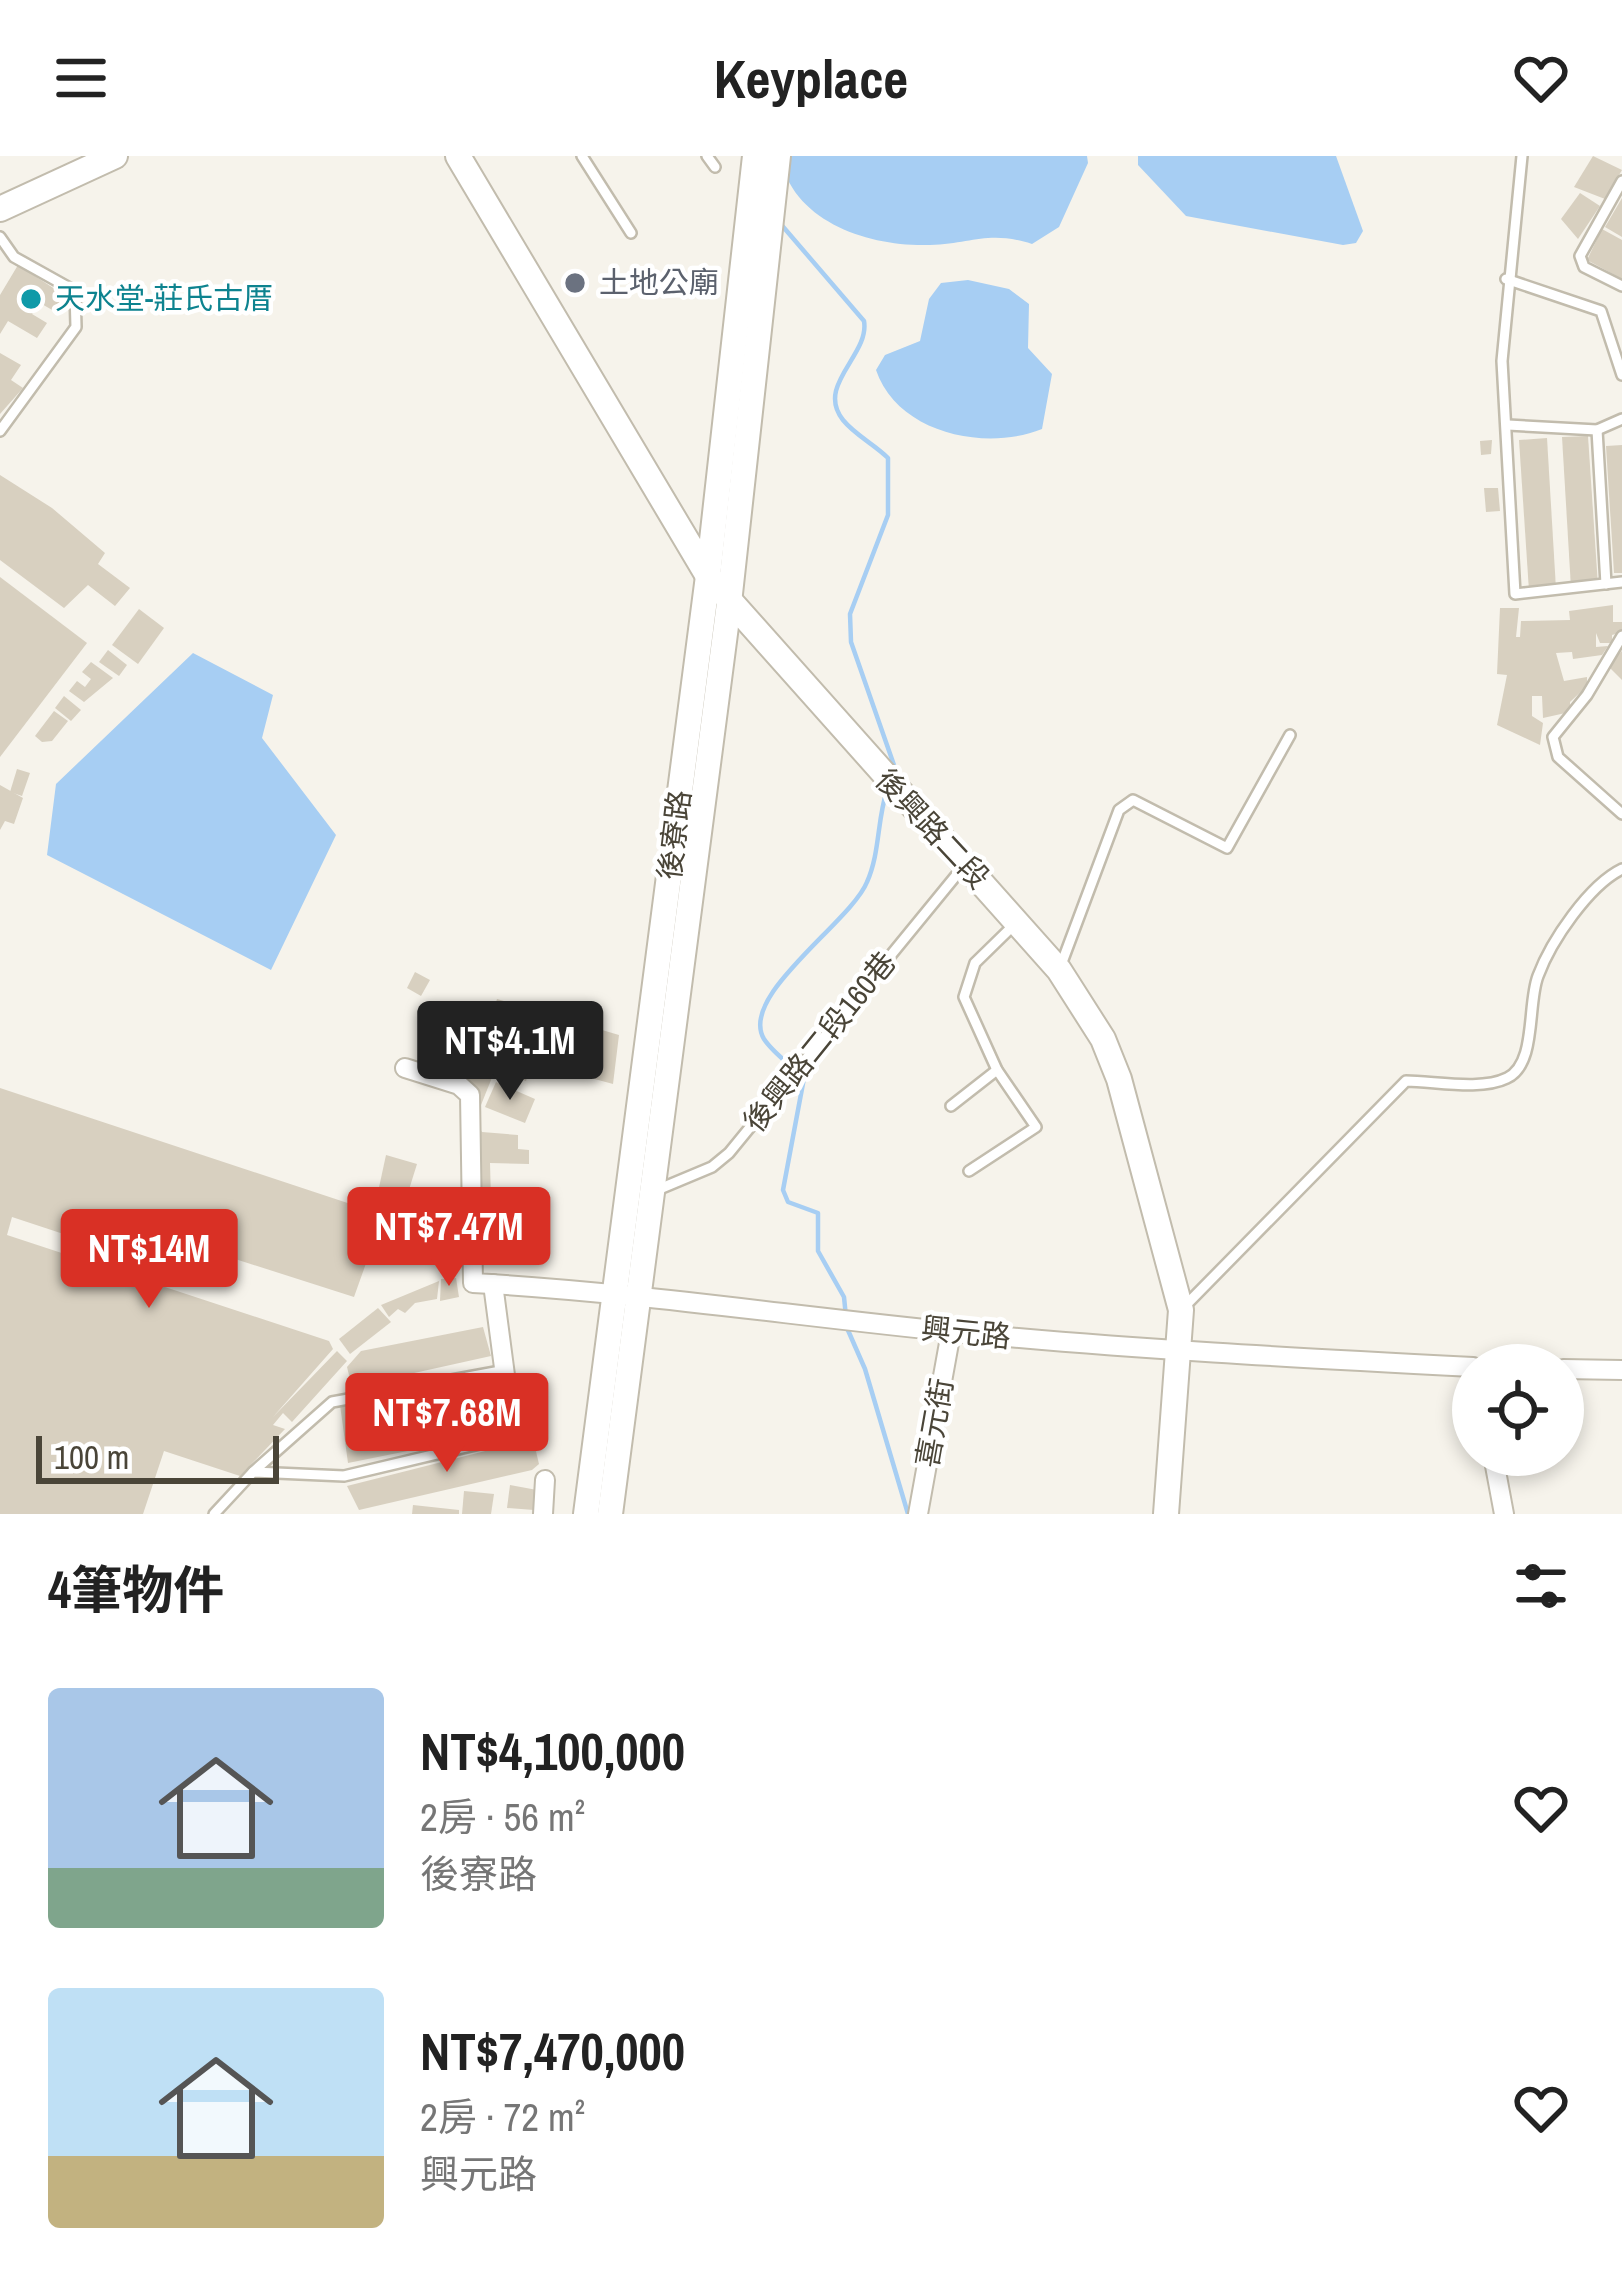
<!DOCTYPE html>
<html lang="zh-TW">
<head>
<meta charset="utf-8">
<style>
  body { margin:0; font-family:"Archivo Narrow","Noto Sans TC",sans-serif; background:#f2f2f2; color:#222; height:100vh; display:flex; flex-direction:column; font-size:45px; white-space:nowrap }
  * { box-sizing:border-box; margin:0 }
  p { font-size:39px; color:#767676 }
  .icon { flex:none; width:66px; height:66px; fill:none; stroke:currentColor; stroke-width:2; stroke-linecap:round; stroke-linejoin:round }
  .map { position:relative; height:1358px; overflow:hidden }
  .drawer { display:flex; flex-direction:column; background:#fff; flex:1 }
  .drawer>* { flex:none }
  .tools { position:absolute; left:1452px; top:1188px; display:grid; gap:24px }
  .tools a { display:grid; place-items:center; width:132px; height:132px; border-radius:50%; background:#fff; box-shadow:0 6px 18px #0003; font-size:60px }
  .scale { position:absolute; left:36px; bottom:30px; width:243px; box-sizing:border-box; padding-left:12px; border:6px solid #4a4538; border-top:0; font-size:33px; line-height:42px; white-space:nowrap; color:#4a4538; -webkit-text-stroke:9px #fff; paint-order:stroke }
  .price { position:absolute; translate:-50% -102px; padding:0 27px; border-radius:12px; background:#d93025; color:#fff; font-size:39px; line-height:78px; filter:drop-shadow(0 3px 6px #0008) }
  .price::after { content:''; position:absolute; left:50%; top:72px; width:36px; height:27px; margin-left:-18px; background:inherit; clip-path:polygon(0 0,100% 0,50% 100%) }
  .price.active { background:#222; color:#fff }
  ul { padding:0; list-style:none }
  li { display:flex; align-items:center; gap:36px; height:300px; padding:0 48px }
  li span { display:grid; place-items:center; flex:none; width:336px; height:240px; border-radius:12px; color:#555 }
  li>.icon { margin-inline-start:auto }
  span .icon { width:144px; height:144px; fill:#fffc; stroke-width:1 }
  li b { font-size:51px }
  h2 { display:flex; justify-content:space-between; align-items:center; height:144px; padding:0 48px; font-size:51px }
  header { display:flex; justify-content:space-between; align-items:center; height:156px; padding:0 48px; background:#fff; font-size:54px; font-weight:800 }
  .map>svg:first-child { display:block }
  .water { fill:#a7cef3 }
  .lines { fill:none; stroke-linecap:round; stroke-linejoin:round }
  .stream { stroke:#a7cef3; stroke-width:4.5 }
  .building { fill:#d8d0c0 }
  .service-casing { stroke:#c2bcad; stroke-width:14 }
  .minor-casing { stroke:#c2bcad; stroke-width:22 }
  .tertiary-casing { stroke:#c2bcad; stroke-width:28 }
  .service { stroke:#fff; stroke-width:9 }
  .minor { stroke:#fff; stroke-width:18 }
  .tertiary { stroke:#fff; stroke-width:24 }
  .worship-dot { fill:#6b7280; stroke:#fff; stroke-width:4.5 }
  .culture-dot { fill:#0f9aa8; stroke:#fff; stroke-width:4.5 }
  .labels { text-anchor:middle; stroke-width:9; stroke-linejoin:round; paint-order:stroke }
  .worship-label { font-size:30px; fill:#5b616d; stroke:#fff; text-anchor:start }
  .culture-label { font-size:30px; fill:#0d838f; stroke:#fff; text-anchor:start }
  .street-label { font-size:30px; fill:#4a4538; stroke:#fff }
</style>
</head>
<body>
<header><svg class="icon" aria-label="menu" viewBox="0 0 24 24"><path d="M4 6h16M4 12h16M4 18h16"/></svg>Keyplace<svg class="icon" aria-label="heart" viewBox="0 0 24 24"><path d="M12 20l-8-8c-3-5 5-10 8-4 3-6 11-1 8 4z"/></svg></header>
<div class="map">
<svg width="1622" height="1358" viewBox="0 0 1622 1358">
  <rect width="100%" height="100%" fill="#f6f3eb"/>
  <g class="water">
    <path d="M780,0H1087L1088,7L1059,71L1032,88C988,74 972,88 930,89C869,91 792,66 780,0Z"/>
    <polygon points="1138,0 1336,0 1363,75 1356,87 1343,89 1186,60 1138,9"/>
    <path d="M968,124L1009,133L1029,148L1028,192L1052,218L1042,273C985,296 897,277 876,214L885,199L920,185L929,143L941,127Z"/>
    <polygon points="193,497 273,539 262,582 336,679 271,814 47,699 56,628"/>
  </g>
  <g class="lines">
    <g class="stream">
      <path d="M779,66L864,165C870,199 815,229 843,264C855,279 874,288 888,302V359L850,458L851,486L895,612"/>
      <path d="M846,1161L844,1141L818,1095V1057L788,1046L783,1034L804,922C792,910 773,897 764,883C738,840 851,766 867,726C880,697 877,664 887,634"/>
      <polyline points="847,1172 865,1213 908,1358"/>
    </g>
  </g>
  <g class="building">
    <polygon points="1593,0 1622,14 1605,43 1574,31"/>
    <polygon points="1580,37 1600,50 1578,83 1561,63"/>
    <polygon points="1622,42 1622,81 1605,71"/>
    <polygon points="1602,73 1622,84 1622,123 1587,104"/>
    <polygon points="18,109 64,139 54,155 40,147 32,158 47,167 37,182 8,165 0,178 0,139"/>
    <polygon points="573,119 584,127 579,136 567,128"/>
    <polygon points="0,197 21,209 11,224 23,232 0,258"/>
    <polygon points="1588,280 1598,430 1571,432 1562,281"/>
    <polygon points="1547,282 1556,433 1529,435 1519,284"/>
    <polygon points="1492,284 1491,298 1481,299 1480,285"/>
    <polygon points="1622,289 1622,417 1614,417 1606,290"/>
    <polygon points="0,319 52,352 105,397 98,408 130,432 115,450 88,429 64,452 0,404"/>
    <polygon points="1484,332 1498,332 1500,355 1486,356"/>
    <polygon points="0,421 87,487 0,601"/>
    <polygon points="1613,449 1613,466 1622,466 1622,476 1612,479 1612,487 1600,487 1596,477 1596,491 1608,490 1602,499 1573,503 1572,496 1556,497 1564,525 1587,521 1587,530 1570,546 1570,556 1543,562 1542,540 1532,540 1532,560 1543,567 1540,589 1497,569 1507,519 1497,518 1500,452 1519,452 1516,481 1520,481 1521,465 1570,464 1569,455"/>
    <polygon points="139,453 164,472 138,508 112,489"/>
    <polygon points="108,494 127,509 119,520 99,506"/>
    <polygon points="1622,495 1622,524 1607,509"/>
    <polygon points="91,506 113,522 84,546 69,535 77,525 85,531 91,523 82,516"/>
    <polygon points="64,540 81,554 71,565 55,552"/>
    <polygon points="54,555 68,565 52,585 42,586 35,580"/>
    <polygon points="17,613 30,617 22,640 10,636"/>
    <polygon points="0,629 23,642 14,668 5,665 0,674"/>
    <polygon points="415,816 430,824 421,840 407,832"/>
    <polygon points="497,843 619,879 613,928 532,906 526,925 495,914 481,949 474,946 468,925 479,899 498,909 502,899 481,893"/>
    <polygon points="496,926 535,943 525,967 485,951"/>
    <polygon points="0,932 414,1069 405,1095 361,1082 357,1094 369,1099 354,1141 229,1101 222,1121 156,1100 162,1079 148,1075 146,1079 114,1068 111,1081 123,1085 118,1096 12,1061 7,1079 329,1185 333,1193 273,1261 337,1195 347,1205 292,1266 283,1257 273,1269 285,1273 240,1320 164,1295 143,1358 0,1358"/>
    <polygon points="477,969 482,976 518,979 518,993 529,994 529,1008 490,1007 491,1044 524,1045 525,1058 521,1072 493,1071 494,1093 477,1093"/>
    <polygon points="386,999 417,1008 401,1059 375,1050"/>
    <polygon points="427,1068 449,1074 444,1087 424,1080"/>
    <polygon points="456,1122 459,1141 440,1145 441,1123"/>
    <polygon points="439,1125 437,1143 415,1147 405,1157 398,1153 389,1161 381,1149"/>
    <polygon points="378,1152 391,1166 350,1198 339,1183"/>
    <polygon points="483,1171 491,1200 369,1227 367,1220 350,1223 347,1211 361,1195"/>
    <polygon points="494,1214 501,1244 372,1272 501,1246 507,1275 348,1307 340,1249"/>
    <polygon points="533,1283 539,1308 532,1314 359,1354 347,1330"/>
    <polygon points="510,1329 537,1334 534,1354 507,1352"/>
    <polygon points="464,1335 494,1338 491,1358 462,1358"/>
    <polygon points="413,1349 459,1354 459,1358 412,1358"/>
  </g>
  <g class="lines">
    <g class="service-casing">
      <g id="service">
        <polyline points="582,0 631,77"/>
        <polyline points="707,0 715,11"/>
        <polyline points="1522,0 1502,205 1515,438 1622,426"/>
        <polyline points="1622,25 1580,100 1584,111 1622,130"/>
        <polyline points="0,81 14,101 75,135 76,171 0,275"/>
        <polyline points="1506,123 1601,155 1622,219"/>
        <polyline points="1508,269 1597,274 1622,263"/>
        <polyline points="1597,274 1606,428"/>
        <polyline points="1622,480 1587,539 1553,581 1558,601 1622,658"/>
        <polyline points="1061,809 1119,654 1133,644 1227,692 1290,579"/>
        <polyline points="951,950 997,914"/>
        <polyline points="969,1015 1036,971 997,914 964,841 975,807 1017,766"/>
        <polyline points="657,1034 712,1011 729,997 963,711"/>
        <path d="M1185,1150L1406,925C1434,925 1481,935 1507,922C1537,908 1527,848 1538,820C1551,785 1589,729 1622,713"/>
        <polyline points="253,1316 332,1246 506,1214"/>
        <polyline points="214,1358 253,1316 344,1320 513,1280"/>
      </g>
    </g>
    <g class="minor-casing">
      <g id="minor">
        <path d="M405,912L459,929L470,939L473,1127C634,1136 793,1160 954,1176C1127,1193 1300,1202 1473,1211"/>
        <polyline points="493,1128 513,1280"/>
        <polyline points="1563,1213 1622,1214"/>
        <polyline points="1493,1299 1504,1358"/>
        <polyline points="543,1358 545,1324"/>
        <polyline points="918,1358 951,1176"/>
      </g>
    </g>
    <g class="tertiary-casing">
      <g id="tertiary">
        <polyline points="458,0 708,420 1059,814 1103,883 1119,923 1181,1154 1166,1358"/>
        <polyline points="0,53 115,0"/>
        <polyline points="586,1358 708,420 755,0"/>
        <polyline points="610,1358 729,447 778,0"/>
      </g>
    </g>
    <use href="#service" class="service"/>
    <use href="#minor" class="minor"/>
    <use href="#tertiary" class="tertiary"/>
  </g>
  <circle class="worship-dot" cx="575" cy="127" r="12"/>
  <circle class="culture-dot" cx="31" cy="143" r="12"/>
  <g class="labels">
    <g class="worship-label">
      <text x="599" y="137">土地公廟</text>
    </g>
    <g class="culture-label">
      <text x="55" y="153">天水堂-莊氏古厝</text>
    </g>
    <g class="street-label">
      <text transform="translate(932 673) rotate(47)" y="10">後興路二段</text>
      <text transform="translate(675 679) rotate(-83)" y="10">後寮路</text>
      <text transform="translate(820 886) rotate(-51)" y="10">後興路二段160巷</text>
      <text transform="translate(966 1177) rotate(6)" y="10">興元路</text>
      <text transform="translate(935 1267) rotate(-80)" y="10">喜元街</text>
    </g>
  </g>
</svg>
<div class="tools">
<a><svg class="icon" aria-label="locate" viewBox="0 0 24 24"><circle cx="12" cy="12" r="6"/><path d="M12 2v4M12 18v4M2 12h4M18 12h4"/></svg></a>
</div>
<div class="scale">100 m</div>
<b class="price active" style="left:510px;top:947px">NT$4.1M</b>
<b class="price" style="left:449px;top:1133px">NT$7.47M</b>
<b class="price" style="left:149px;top:1155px">NT$14M</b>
<b class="price" style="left:447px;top:1319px">NT$7.68M</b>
</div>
<section class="drawer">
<h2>4筆物件<svg class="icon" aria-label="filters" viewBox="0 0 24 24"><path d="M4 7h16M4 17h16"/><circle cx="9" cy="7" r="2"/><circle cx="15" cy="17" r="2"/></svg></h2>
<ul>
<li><span style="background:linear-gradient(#a9c7e8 75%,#7fa58c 0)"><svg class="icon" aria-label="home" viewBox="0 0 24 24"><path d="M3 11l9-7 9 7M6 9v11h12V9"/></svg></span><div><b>NT$4,100,000</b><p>2房 · 56 m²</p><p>後寮路</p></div><svg class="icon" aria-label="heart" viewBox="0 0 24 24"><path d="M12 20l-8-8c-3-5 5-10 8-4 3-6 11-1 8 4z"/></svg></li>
<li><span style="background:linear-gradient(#bfe0f5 70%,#c2b280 0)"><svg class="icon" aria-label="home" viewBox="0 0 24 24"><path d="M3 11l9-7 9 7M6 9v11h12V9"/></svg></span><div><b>NT$7,470,000</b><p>2房 · 72 m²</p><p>興元路</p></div><svg class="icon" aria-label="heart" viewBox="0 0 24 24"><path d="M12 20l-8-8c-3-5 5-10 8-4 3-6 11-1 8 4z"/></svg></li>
</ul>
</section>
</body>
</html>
